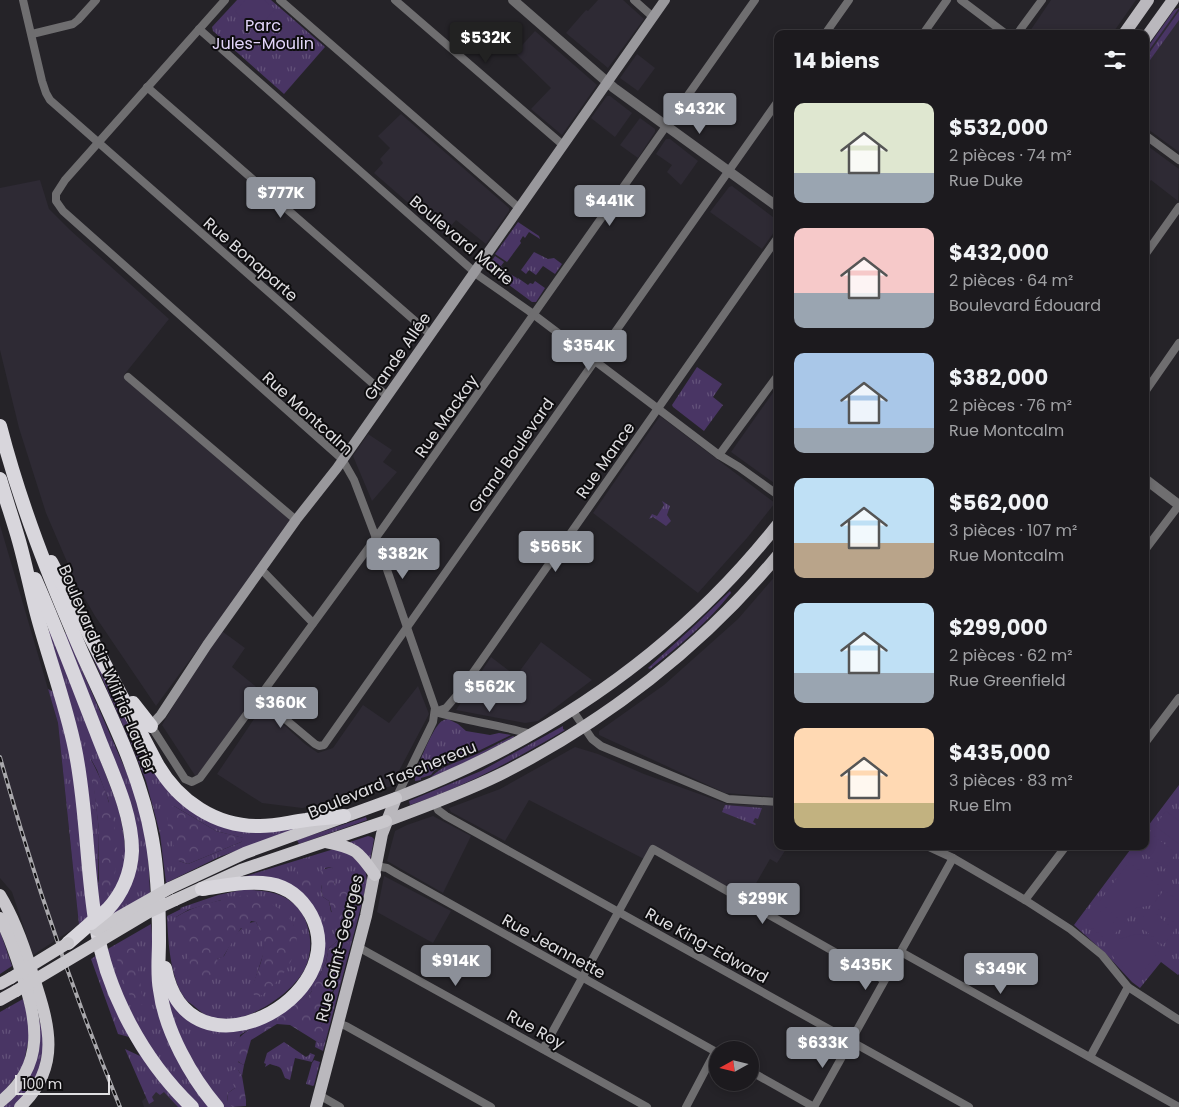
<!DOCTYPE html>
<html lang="fr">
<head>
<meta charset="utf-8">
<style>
  body { margin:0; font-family:Poppins,sans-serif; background:#29272b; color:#f1f3f6; height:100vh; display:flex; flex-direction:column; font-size:19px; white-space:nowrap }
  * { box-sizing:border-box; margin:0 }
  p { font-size:16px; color:#a0a1a4 }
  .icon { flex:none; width:28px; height:28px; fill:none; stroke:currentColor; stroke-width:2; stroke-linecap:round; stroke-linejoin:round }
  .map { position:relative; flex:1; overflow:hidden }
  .sheet { position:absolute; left:774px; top:30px; width:375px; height:820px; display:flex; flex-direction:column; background:#1c1a1e; border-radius:10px; box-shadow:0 2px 8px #0003,0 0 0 1px #3a383c }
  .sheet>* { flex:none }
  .needle { width:32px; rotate:262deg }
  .tools { position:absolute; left:709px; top:1041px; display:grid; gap:10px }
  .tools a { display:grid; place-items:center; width:50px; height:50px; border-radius:50%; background:#1c1a1e; box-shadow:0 2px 8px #0003,0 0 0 1px #3a383c; font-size:25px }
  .scale { position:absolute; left:15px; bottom:12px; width:95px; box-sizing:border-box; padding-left:5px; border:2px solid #e0dfe2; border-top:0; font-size:14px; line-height:18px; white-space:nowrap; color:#e0dfe2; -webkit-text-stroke:4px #0e0d0f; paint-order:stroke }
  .price { position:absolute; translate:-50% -42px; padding:0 11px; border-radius:5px; background:#8c9099; color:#fff; font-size:16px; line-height:32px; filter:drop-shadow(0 1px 2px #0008) }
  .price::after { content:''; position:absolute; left:50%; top:30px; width:15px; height:11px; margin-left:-8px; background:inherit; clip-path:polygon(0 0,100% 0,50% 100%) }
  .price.on { background:#222; color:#fff }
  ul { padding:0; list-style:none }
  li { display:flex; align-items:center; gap:15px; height:125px; padding:0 20px }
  li span { display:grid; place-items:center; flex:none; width:140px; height:100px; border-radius:10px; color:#555 }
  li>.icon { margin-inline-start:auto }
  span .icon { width:60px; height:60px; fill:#fffc; stroke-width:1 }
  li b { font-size:21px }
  h2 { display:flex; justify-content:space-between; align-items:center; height:60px; padding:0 20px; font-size:21px }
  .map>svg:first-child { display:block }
  .built { fill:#2e2a34 }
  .grass { fill:url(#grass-tufts); fill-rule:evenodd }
  .forest { fill:url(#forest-crowns) }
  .pitch { fill:#493564 }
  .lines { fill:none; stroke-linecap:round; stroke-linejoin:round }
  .minor { stroke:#6f6e70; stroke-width:8 }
  .tertiary { stroke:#6f6e70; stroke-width:10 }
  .secondary { stroke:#99989c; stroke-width:10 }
  .primary { stroke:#bab8bd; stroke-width:12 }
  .trunk { stroke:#c9c7cc; stroke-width:12 }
  .motorway { stroke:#d8d6dc; stroke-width:14 }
  .rail-casing { stroke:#a9a8ac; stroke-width:4 }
  .rail { stroke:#0e0d0f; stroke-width:2; stroke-dasharray:5.5; stroke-linecap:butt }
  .trunk-bridge { stroke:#c9c7cc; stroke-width:12 }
  .motorway-bridge { stroke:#d8d6dc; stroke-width:14 }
  .labels { text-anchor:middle; stroke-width:4; stroke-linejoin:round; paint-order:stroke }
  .park-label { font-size:16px; fill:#e4d6fb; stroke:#0e0d0f }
  .street-label { font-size:16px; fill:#e0dfe2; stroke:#0e0d0f }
</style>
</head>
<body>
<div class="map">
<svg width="1179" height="1107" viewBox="0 0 1179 1107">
  <defs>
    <pattern id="grass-tufts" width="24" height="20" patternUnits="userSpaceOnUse" patternTransform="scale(1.25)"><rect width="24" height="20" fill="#493564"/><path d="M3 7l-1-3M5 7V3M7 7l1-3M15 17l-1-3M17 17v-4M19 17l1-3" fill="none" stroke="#63527a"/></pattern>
    <pattern id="forest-crowns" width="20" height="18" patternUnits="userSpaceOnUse" patternTransform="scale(1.25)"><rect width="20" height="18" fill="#493564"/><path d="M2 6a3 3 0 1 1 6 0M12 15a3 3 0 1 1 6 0" fill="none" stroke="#63527a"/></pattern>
  </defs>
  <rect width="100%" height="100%" fill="#252328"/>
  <g class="built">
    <polygon points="598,0 623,0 644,19 608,68 566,33 586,10 588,11"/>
    <polygon points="1051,0 1136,0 1112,34 1028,34"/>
    <polygon points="1179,8 1179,152 1145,127 1145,56"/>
    <polygon points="535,31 597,85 562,135 531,109 551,88 515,53"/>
    <polygon points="637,54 655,68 638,91 620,78"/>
    <polygon points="607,96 610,96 632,113 615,137 591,118"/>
    <polygon points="401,114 509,208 509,211 486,244 456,220 444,234 374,173 383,163 380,159 390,148 378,136"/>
    <polygon points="640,118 655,129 655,132 638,158 620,145"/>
    <polygon points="666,139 670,139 698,161 681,185 667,172 672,165 656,154"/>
    <polygon points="1145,144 1179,169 1178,201 1151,180 1145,188"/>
    <polygon points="40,180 49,209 69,229 169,319 124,375 292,521 156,706 95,616 77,585 46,513 19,428 0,350 0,188"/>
    <polygon points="732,186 777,220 777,228 762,249 710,212 729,187"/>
    <polygon points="777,387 777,485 731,452"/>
    <polygon points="660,416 775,503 747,538 698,593 593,513"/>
    <polygon points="368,434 392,450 383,462 397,472 372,501 353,456"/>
    <polygon points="0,525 58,723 79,925 33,955 12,892 0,878"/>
    <polygon points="777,574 777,797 725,793 599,735 599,731 664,685 738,619"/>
    <polygon points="219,629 245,648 232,667 261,691 196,777 162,725"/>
    <polygon points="541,642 592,680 538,721 525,723 456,710 491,657 516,676"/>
    <polygon points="418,686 429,714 391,786 350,800 302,808 262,803 217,774 260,710 265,708 305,744 318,753 333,748 363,705 389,723"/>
    <polygon points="575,747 598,754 644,774 727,804 777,806 778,846 788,846 777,863 770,859 747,899 657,848 646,860 529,800 505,841 451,812 449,808 500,789"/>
    <polygon points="433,816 471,836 443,893 387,861 395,831 407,825"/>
    <polygon points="384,876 451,911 433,943 377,912"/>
    <polygon points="160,1085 180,1107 144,1107 142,1101"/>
  </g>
  <g class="grass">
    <polygon points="237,0 271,0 325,47 284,94 213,31 212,27"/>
    <polygon points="1179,8 1145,56 1145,51 1174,10"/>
    <polygon points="1179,11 1179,20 1145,67 1145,59"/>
    <polygon points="518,222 539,236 540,239 529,232 525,238 523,236 520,241 521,243 507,262 495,254"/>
    <polygon points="534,252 548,259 554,258 562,264 555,274 543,266 536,275 529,270 526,274 521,270"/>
    <polygon points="495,256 504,262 501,266 507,273 502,280 494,273 494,272 490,268 489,270 487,268"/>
    <polygon points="510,274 517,278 516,280 518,278 528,285 530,283 533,284 535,281 545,288 536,302 532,302 505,282"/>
    <polygon points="697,367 722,384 713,397 723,405 704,431 673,407 672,405"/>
    <polygon points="662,501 670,506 667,515 671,521 666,526 653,517 649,519 652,514 657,516 664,505"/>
    <path d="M730,591L731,593C708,622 679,646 650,669L648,668L695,625Z"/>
    <path d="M64,592L159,773L207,817L305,826L219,857L166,883L160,834L146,781L133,748ZM174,806L216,831L243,838L241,842L188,864L179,861Z"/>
    <path d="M51,630L117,804C124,830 131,862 117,887C113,896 104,904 98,911L47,631ZM91,759L97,770L109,802L98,886L99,830Z"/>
    <polygon points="66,633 132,785 140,812 148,851 150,893 110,917 135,861 63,634"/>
    <polygon points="48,689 54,692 72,760 89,918 79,925 58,723"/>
    <path d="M448,719L458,724L466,731L490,735L499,733L511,735L466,757L454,760L434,771L431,775L421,778V780L415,781C414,772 431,733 438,725C441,721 443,720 448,719Z"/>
    <path d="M563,726V729L565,730C516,759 464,787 410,805L409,801L481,771Z"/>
    <path d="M513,736H514L513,738L466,762L430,778C440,767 454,763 467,758C483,752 498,743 513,736Z"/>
    <polygon points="1179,785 1179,974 1178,975 1161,962 1140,988 1132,982 1106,954 1074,925 1133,846 1145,846 1145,830"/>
    <polygon points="725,805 762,808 758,819 755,818 753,822 756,824 755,825 722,812"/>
    <polygon points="366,817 367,820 299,844 297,840"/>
    <polygon points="368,836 372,837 374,839 370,861 347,843"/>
    <path d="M334,849L345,850L365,868L367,881L363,899L323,1051L315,1047L316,1041L319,1043H323L325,1040L320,1036L321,1025L325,1019C314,1000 327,1004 334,991C335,988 335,985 336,982L329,979L333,961L343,952L342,937L329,948L326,962L320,975L311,984L312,991L309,995L291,1007L317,971L308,902L243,877ZM332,867L334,882L348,911L346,915L331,912L329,901L323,897L321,890L325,868Z"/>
    <path d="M246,889L247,890C269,890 291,894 303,915C311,931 313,949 306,966C297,989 261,1013 238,1018C229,1020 217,1019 208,1016C203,1014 199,1010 195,1007C192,1004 186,1001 184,997C170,977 168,940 167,916L181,909L180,908L218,895ZM221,900C252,901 275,896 294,926L252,989L264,952L263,936L256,922C240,921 231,944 224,956L217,959L176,917L188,910Z"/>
    <polygon points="151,924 157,990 212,1107 198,1107 165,1070 125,1006 106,950"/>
    <polygon points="0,931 12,966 0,974"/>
    <polygon points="97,955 184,1107 178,1107 164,1092 160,1095 156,1092 152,1097 154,1101 149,1104 125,1049 140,1056 129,1037 118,1034 91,959"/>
    <path d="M167,991C187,1026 217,1041 256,1025L240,1035L238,1062L244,1065L242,1076L238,1070H232L235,1088L228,1093L227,1101L232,1107H222L196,1072L172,1019Z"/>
    <polygon points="23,999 31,1027 23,1067 0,1097 0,1012"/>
    <polygon points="38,1015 45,1040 38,1074 15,1107 0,1107 15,1094"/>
    <path d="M284,1042L306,1057L309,1055L310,1053L315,1055L312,1062L295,1058L290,1080L285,1078C280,1065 282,1068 270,1064L265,1067L266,1064L264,1063L267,1053Z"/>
    <polygon points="314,1060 320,1062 314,1085 313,1086 306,1084 312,1063"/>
  </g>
  <g class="forest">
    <path d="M90,758C110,793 127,850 110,890L99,893V830Z"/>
    <path d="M174,806L216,831L244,838L241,842L188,864L179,861C174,845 163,823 169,807Z"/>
    <polygon points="300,867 305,867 306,871 312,873 316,880 310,889 303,890 300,888 297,872"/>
    <path d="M332,867L336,876L334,882L335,884L347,882L351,892L349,894C352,904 346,913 347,922L339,925L334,922L329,901L323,897L321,890L322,885L319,880L321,870Z"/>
    <path d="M245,895C259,899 277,904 287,915C313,943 281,984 256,999L251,989C261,962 270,949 256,922L251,921L247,928H241L223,957L217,959L220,971L200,979L194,978L176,917C197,904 221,900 245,895Z"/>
    <path d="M342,937L350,945L348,951L343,953L344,959L341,962L335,959L330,972L332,973V977L329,979L330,980L332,979L337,986L330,994L329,1000C324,1002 320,1003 320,1009H327L330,1013L321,1025L324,1027V1031L321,1032V1036L325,1040L323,1043H319L290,1025L277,1024L251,1040L244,1065C206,1045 271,1017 286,1009C294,1005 301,999 309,995L312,991L311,984L320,975L326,962L329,948Z"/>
    <polygon points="135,947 143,1002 142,1005 134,1003 127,990 117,959 120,951"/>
    <polygon points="232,1070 238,1070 242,1076 246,1100 246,1106 232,1107 227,1102 228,1093 235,1088 233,1086 234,1082 228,1080 226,1076"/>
  </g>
  <g class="pitch">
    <polygon points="245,0 264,0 275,9 256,31 235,12"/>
    <polygon points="1166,811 1179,821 1179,844 1155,826"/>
    <polygon points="1150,833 1176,853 1165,869 1138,848 1140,846 1145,846 1145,839"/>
    <polygon points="1129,862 1162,888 1155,902 1164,890 1179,901 1179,926 1153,905 1136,908 1124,923 1099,902"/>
    <polygon points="1094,906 1120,928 1108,941 1082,920"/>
    <polygon points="1150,909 1175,930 1163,945 1137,924"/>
    <polygon points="1137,934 1148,936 1162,947 1136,981 1108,951 1119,939"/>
  </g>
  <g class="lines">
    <g class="minor">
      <polyline points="23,0 42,81 46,93 50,100 387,396"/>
      <polyline points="225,0 65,180 56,194 56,201 63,211 342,459 354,480 376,538 435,708 433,722 396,798"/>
      <polyline points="280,0 519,208"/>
      <polyline points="395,0 563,145"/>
      <polyline points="634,0 653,17"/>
      <polyline points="961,0 1006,34"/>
      <polyline points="199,29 479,276 529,311 719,455 739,467 778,495"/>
      <polyline points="32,34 73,24 78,20 96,0"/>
      <polyline points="825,34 849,0"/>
      <polyline points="923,34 947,0"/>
      <polyline points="1017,34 1042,0"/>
      <polyline points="147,87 430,334"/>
      <polyline points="1145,135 1179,160"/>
      <polyline points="1145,255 1179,207"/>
      <polyline points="128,377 296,520"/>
      <polyline points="1145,392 1179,343"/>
      <polyline points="719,455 778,375"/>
      <polyline points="1145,550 1179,505"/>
      <polyline points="261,569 313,623"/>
      <polyline points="260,698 315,744 319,746 324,745 778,101"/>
      <polyline points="573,711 592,739 601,746 728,799 778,802"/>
      <polyline points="435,712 446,708 458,694 778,237"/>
      <path d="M435,712C467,721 499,725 531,734"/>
      <polyline points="151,726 185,779 192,782 200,778 383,528 755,0"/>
      <polyline points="1145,743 1179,698"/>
      <polyline points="435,803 438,810 446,816 969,1107"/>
      <polyline points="927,846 953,858 1025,900 1070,929 1102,955 1128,987 1179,1020"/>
      <polyline points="376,866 387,868 397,874 718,1053"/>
      <polyline points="1025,900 1066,846"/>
      <polyline points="358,947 647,1107"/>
      <polyline points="901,952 1179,1107"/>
      <polyline points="337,1023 346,1026 491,1107"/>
      <polyline points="543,1049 653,849 884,980"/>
      <polyline points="1090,1057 1128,987"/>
      <polyline points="750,1071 814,1107"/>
      <polyline points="319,1095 340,1107"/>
      <polyline points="686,1107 715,1052"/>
      <polyline points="814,1107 953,858"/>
    </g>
    <g class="tertiary">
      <polyline points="513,0 614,88 778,207"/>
      <polyline points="1145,479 1179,505"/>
    </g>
    <polyline class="secondary" points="151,726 161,715 207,645 296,520 337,468 665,0"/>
    <g class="primary">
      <polyline points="1124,34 1148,0"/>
      <polyline points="1145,39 1173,0"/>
      <path d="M386,821C424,807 462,793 499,775C605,722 702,647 778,555"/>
      <path d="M316,1107L366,916L382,834L396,798C547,740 677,652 778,524"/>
    </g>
    <g class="trunk">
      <path d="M326,842C356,848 357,850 375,875"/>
      <polyline points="170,888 245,853 396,798"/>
      <path d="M0,895C14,918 23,943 31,969C47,1019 65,1064 20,1107"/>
      <polyline points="175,900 241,870 386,821"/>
      <path d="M0,918C9,935 15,953 21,972C37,1020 47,1065 0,1102"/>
      <polyline points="0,984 11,978"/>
      <polyline points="0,1000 16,991"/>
    </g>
    <g class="motorway">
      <path d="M0,426C21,507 49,577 82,653C109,713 141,774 152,839C158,872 159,907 159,941C159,957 157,974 160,990C165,1030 191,1077 217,1107"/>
      <path d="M0,479C6,500 13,520 19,541C26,566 31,592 38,618C50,662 66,705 75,749C87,807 86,867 96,926C107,993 143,1060 192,1107"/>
      <path d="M51,562L157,764C178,801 216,827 260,826C276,826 290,822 306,820C318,818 331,818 344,816"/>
      <path d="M35,579C57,629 76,680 96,731C110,769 132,810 132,851C131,873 122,894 107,910"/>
      <polyline points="133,703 151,726"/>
      <polyline points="68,943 91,923"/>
      <path d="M165,968C188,1087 355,997 311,915C302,899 288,887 270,884C248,880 224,886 202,889"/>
    </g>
    <g class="rail-casing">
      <path id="rail" d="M0,757C33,876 73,993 120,1107"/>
    </g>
    <use href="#rail" class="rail"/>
    <g class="trunk-bridge">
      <polyline points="96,930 170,888"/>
      <polyline points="11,978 68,943"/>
      <polyline points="16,991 147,913 175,900"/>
    </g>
    <polyline class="motorway-bridge" points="91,923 107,910"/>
  </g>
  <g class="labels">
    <g class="park-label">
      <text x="263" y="31">Parc<tspan x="263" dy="18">Jules-Moulin</tspan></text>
    </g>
    <g class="street-label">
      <text transform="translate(462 240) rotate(40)" y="6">Boulevard Marie</text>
      <text transform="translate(251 259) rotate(41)" y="6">Rue Bonaparte</text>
      <text transform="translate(397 356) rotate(-55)" y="6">Grande Allée</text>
      <text transform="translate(308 413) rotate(42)" y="6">Rue Montcalm</text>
      <text transform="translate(446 416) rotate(-55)" y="6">Rue Mackay</text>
      <text transform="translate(511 455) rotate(-55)" y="6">Grand Boulevard</text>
      <text transform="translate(605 460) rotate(-55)" y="6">Rue Mance</text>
      <text transform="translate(108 669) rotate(67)" y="6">Boulevard Sir-Wilfrid-Laurier</text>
      <text transform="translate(392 779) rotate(-22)" y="6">Boulevard Taschereau</text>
      <text transform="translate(707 945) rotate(29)" y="6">Rue King-Edward</text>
      <text transform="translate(554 946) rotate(29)" y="6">Rue Jeannette</text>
      <text transform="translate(339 948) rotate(-76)" y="6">Rue Saint-Georges</text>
      <text transform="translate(536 1029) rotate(29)" y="6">Rue Roy</text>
    </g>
  </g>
</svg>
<div class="tools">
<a><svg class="needle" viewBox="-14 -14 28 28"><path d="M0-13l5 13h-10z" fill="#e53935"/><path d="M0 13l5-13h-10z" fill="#a0a1a4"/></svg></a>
</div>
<div class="scale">100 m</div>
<b class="price on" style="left:486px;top:64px">$532K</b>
<b class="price" style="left:700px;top:135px">$432K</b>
<b class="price" style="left:281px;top:219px">$777K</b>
<b class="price" style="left:610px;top:227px">$441K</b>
<b class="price" style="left:589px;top:372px">$354K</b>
<b class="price" style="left:556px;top:573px">$565K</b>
<b class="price" style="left:403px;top:580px">$382K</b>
<b class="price" style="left:490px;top:713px">$562K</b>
<b class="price" style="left:281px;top:729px">$360K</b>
<b class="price" style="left:763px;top:925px">$299K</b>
<b class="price" style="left:456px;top:987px">$914K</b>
<b class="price" style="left:866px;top:991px">$435K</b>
<b class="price" style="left:1001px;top:995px">$349K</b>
<b class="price" style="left:823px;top:1069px">$633K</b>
<section class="sheet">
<h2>14 biens<svg class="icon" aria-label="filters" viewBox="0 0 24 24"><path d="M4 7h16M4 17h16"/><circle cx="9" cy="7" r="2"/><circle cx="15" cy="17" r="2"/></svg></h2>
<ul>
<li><span style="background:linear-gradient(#dfe7d0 70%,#9aa5b1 0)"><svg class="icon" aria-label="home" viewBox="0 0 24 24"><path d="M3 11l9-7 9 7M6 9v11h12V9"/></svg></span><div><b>$532,000</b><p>2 pièces · 74 m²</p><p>Rue Duke</p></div></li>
<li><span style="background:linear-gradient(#f6c9c9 65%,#9aa5b1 0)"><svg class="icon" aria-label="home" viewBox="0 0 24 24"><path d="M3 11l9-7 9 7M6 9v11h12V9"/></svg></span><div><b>$432,000</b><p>2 pièces · 64 m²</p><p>Boulevard Édouard</p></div></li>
<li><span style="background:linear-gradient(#a9c7e8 75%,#9aa5b1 0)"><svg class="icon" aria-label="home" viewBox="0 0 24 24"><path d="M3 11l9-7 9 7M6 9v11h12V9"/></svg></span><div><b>$382,000</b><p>2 pièces · 76 m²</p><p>Rue Montcalm</p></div></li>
<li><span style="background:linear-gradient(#bfe0f5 65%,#b9a48a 0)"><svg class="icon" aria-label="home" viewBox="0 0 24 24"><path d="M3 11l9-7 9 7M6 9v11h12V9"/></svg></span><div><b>$562,000</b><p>3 pièces · 107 m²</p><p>Rue Montcalm</p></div></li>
<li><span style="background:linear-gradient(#bfe0f5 70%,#9aa5b1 0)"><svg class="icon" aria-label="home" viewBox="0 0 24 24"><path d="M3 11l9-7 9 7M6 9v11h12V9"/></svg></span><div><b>$299,000</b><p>2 pièces · 62 m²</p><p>Rue Greenfield</p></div></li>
<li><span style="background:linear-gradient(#ffd9b3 75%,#c2b280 0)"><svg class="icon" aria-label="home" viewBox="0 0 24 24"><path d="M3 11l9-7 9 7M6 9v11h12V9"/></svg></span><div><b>$435,000</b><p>3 pièces · 83 m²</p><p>Rue Elm</p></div></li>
</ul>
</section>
</div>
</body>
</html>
